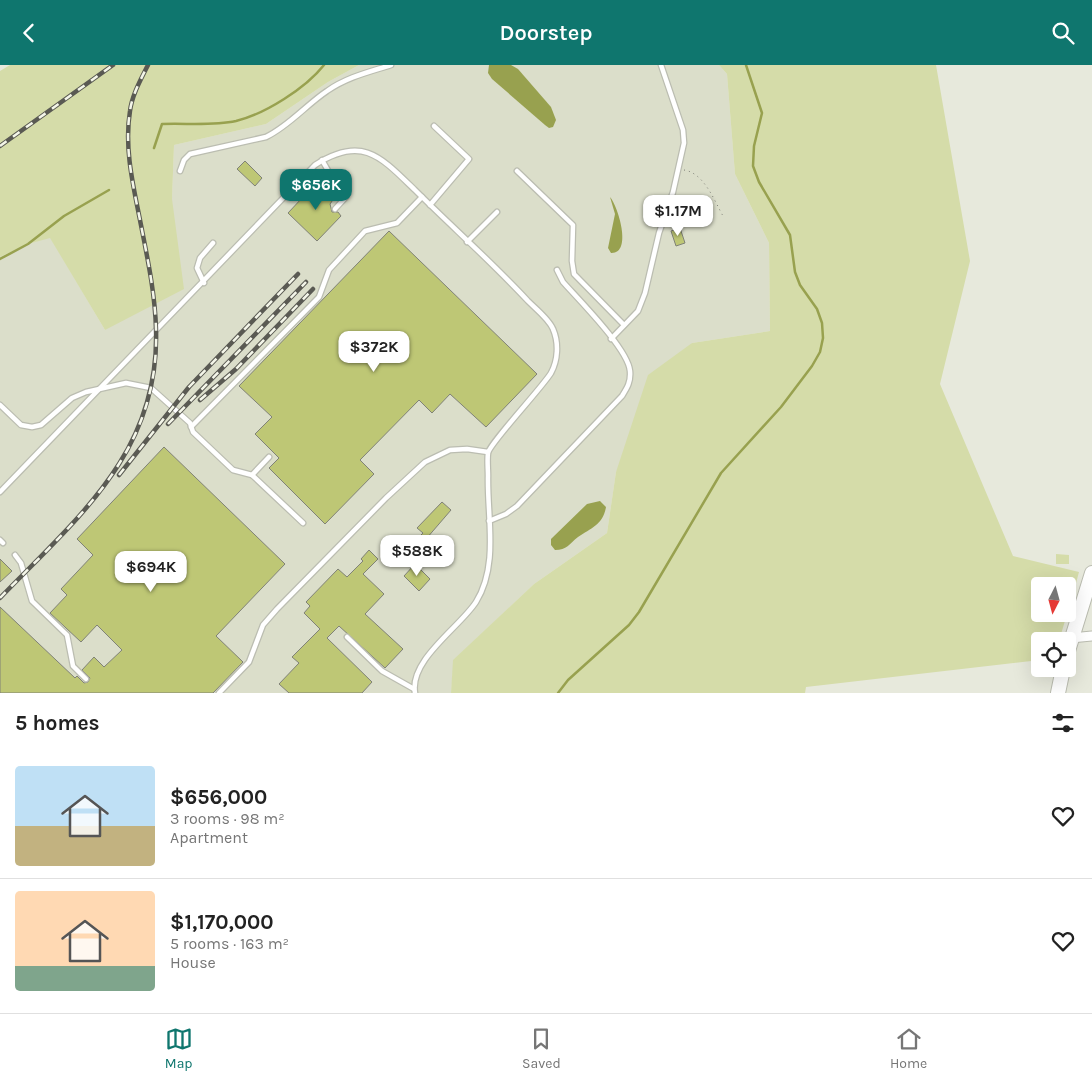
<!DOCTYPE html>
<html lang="en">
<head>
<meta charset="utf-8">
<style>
  body { margin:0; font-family:Karla,sans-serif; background:#f6f6f6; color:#222; height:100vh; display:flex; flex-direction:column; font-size:19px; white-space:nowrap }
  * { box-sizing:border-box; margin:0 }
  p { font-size:16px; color:#767676 }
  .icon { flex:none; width:28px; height:28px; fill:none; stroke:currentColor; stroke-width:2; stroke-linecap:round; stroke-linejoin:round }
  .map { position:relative; height:628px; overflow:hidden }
  .drawer { display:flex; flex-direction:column; background:#fff; flex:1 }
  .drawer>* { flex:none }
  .needle { width:32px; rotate:186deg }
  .tools { position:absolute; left:1031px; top:512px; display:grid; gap:10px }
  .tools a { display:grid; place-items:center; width:45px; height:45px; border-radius:5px; background:#fff; box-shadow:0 5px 20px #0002; font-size:25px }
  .price { position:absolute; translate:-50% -42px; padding:0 11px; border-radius:10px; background:#fff; color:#222; font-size:16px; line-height:32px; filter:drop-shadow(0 1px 2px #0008) }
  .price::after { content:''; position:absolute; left:50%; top:30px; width:15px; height:11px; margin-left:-8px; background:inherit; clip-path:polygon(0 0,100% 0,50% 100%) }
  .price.selected { background:#0f766e; color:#fff }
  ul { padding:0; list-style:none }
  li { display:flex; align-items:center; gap:15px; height:125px; padding:0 15px }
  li+li { border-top:1px solid #e0e0e0 }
  li span { display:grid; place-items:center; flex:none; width:140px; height:100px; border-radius:5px; color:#555 }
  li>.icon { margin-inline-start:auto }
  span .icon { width:60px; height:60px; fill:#fffc; stroke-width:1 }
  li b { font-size:21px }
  h2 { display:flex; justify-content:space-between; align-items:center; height:60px; padding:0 15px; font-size:21px }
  header { display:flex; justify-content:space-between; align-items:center; height:65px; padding:0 15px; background:#0f766e; color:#fff; font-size:22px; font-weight:600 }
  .tab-bar { display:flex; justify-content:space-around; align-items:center; height:70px; border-top:1px solid #e0e0e0; background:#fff; font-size:14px; color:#767676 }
  .tab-bar a { display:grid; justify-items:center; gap:2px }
  .tab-bar .selected { color:#0f766e }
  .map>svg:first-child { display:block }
  .built { fill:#dbdeca }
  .green { fill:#d5dca9 }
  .water { fill:#98a14f }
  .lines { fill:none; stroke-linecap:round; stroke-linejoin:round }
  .stream { stroke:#98a14f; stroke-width:2.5 }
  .building { fill:#bec775; stroke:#808277 }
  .lane-casing { stroke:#bbbdb1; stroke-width:7 }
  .street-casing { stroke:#bbbdb1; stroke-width:11 }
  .secondary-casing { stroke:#bbbdb1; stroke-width:16 }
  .path { stroke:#7d7e76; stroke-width:1; stroke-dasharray:1 4; stroke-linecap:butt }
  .lane { stroke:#fff; stroke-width:4.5 }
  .street { stroke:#fff; stroke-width:9 }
  .secondary { stroke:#fff; stroke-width:14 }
  .rail-casing { stroke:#5a5a53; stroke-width:4.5 }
  .rail { stroke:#f4f6e9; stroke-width:2.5; stroke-dasharray:8; stroke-linecap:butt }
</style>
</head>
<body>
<header><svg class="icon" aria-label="back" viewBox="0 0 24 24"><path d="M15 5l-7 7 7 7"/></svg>Doorstep<svg class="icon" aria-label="search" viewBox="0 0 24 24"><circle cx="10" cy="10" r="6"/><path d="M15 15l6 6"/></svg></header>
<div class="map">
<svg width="1092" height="628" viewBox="0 0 1092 628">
  <rect width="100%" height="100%" fill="#e7e9dc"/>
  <polygon class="built" points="359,0 719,0 727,9 735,109 769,178 770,266 692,278 616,407 607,468 534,519 454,595 451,628 0,628 0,192 28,179 50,172 105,265 172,134 174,80 266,59 328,17"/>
  <g class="green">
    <polygon points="10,0 359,0 328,17 266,59 174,80 172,134 184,224 105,265 50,173 28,179 0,192 0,6"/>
    <polygon points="719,0 936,0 970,196 940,319 1013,491 1079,507 1068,548 1068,521 1040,521 1040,549 1067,549 1059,576 1040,576 1040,595 806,622 805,628 451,628 453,595 534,519 607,468 616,407 648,310 692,278 770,266 769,178 735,109 727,9"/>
    <polygon points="1056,489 1069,490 1069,499 1056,499"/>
  </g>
  <g class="water">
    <polygon points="489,0 511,0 518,4 551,42 556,55 553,62 549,63 545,60 492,14 488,8"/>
    <path d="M610,132C618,141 633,189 611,188L608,183L615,149Z"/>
    <path d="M600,436L606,442C603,460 591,463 578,472C569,479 567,485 555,485L551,480V474L587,439Z"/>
  </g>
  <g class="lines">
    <g class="stream">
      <path d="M154,83L162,59C186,58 213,61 236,56C265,49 306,23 324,0"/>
      <polyline points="0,194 28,179 64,151 109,125"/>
      <polyline points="558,628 568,615 629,560 639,547 721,408 781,342 812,301 820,287 823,273 822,258 817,244 800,220 795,207 790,170 759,117 753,101 754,81 762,48 746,0"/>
    </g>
  </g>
  <g class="building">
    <polygon points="245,96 262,113 255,121 237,104"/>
    <polygon points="318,116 335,132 330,139 332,147 338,147 341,151 317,176 288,148"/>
    <polygon points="680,163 685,178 676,181 671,166"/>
    <polygon points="389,166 537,309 486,362 450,329 432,348 419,335 360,395 374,409 325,459 269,403 279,393 255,369 272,352 239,321"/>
    <polygon points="164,382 285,499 216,571 243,597 213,628 0,628 0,542 75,613 77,611 84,618 88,617 90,613 82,605 94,592 104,602 122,585 97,560 81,577 50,548 67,530 61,524 93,490 77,474"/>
    <polygon points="442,437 451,445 420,481 424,486 415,495 405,486 423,468 417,463"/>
    <polygon points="369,485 378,494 363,509 384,529 365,549 403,584 385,603 339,561 327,573 372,617 362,628 289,628 279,619 299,598 292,592 320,564 304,548 310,541 306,537 338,504 347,512 363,496 361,494"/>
    <polygon points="0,494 12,506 0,517"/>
    <polygon points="415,499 430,514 419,526 404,511"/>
  </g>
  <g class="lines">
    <g class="lane-casing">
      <g id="lane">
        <polyline points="322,95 330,109 346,126 346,132 335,144"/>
        <path d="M180,106L184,95L190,89L266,72C289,61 306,40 327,26C347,12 369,7 391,0"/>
        <polyline points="517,106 573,160 572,196 574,209 624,260"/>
        <polyline points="430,140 469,94 434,61"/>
        <polyline points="467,177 497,147"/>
        <polyline points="204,218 197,203 200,193 213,178"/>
        <polyline points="611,274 638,246 645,228 659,168 673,127 684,78 683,65 661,0"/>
        <polyline points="0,340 21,360 32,362 41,360 72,333 86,327 126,318 151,323 190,358 193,367 233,405 252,410 303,458"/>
        <polyline points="191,362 319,232 329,205 365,166 397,158 422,132"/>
        <polyline points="252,410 269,392"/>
        <path d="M0,427L315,100C362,70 380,91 415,125C452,162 492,197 528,236C536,244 549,254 553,264C559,278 558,295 551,308C541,324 490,378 488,388C487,395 488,404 488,411C487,452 499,500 476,537C460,562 409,595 415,628"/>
        <path d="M489,456L506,449L517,441L622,331C627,323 631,317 630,306C628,284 579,235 563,217L557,205"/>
        <polyline points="0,475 3,478"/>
        <polyline points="15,490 21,498 32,536 67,570 73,601 86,614"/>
        <polyline points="347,572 382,606 414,624"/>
        <polyline points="219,628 249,597 263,560 277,544 386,433 425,397 450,385 467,384 488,387"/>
      </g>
    </g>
    <g class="street-casing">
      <polyline id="street" points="1071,573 1092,571"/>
    </g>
    <g class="secondary-casing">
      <g id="secondary">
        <polyline points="1068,586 1092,508"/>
        <polyline points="1058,628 1063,604"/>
      </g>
    </g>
    <path class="path" d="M684,105C704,108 714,135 723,151"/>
    <use href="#lane" class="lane"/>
    <use href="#street" class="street"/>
    <use href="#secondary" class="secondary"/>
    <g class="rail-casing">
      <g id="rail">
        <polyline points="0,81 113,0"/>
        <polyline points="200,335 236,304 313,224"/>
        <polyline points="168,359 306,217"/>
        <polyline points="119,410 189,322 298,209"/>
        <path d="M0,533C78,452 160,387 156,264C155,227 147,191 140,155C133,120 124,82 130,46C132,30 141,14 148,0"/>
      </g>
    </g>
    <use href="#rail" class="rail"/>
  </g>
</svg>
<div class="tools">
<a><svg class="needle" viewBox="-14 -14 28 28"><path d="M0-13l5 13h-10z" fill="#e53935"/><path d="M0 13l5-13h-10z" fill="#767676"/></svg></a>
<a><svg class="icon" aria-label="locate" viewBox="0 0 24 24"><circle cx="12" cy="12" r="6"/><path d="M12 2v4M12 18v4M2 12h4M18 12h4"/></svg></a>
</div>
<b class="price selected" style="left:316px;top:146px">$656K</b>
<b class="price" style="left:678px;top:172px">$1.17M</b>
<b class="price" style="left:374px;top:308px">$372K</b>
<b class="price" style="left:417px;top:512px">$588K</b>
<b class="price" style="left:151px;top:528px">$694K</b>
</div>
<section class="drawer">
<h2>5 homes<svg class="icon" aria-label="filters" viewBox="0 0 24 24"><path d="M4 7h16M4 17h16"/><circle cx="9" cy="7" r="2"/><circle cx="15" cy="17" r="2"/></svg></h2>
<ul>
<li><span style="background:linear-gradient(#bfe0f5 60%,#c2b280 0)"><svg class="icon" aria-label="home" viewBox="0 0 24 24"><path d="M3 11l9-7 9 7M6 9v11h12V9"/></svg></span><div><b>$656,000</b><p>3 rooms · 98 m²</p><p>Apartment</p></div><svg class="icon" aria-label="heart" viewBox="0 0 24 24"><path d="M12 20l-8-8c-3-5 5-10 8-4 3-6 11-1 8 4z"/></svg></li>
<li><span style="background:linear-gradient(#ffd9b3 75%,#7fa58c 0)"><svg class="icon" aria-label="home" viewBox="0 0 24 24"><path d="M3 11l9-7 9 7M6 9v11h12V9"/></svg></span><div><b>$1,170,000</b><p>5 rooms · 163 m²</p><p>House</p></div><svg class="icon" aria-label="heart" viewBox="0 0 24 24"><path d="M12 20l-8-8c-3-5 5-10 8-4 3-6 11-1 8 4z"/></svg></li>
</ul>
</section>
<nav class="tab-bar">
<a class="selected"><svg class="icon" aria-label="map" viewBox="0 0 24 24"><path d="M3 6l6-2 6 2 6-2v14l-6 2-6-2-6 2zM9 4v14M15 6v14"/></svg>Map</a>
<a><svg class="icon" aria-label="saved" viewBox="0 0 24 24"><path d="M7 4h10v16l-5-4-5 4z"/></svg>Saved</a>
<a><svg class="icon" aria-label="home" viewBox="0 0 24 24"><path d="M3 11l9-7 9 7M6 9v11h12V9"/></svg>Home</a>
</nav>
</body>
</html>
